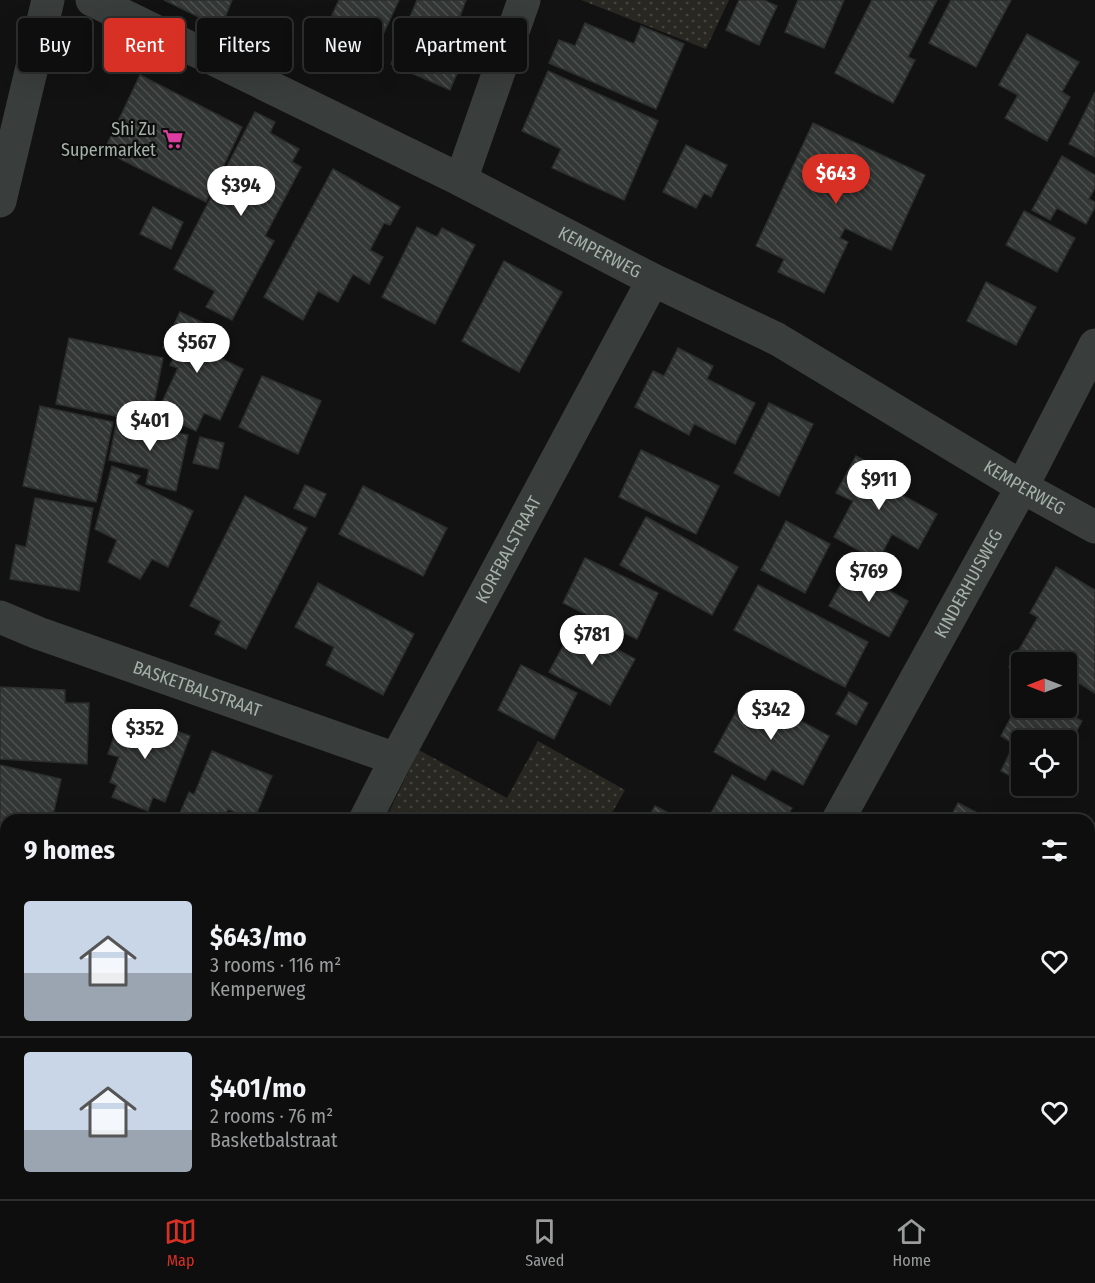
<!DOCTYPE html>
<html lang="en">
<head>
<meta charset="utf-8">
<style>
  body { margin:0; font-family:"Fira Sans Condensed",sans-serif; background:#161716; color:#f1f3f6; height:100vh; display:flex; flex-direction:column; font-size:22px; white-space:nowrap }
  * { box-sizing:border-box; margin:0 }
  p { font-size:20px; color:#9a9c9d }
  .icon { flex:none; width:33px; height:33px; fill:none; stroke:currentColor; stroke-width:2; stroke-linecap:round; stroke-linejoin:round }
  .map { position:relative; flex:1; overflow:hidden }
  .drawer { position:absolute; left:0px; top:814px; width:1095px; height:386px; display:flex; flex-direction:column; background:#0d0e0d; border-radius:18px 18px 0 0; box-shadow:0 6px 24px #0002,0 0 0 2px #2d2e2e }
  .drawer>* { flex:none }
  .guide { position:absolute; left:18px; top:18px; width:600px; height:54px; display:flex; gap:12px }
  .needle { width:39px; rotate:270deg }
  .controls { position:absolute; left:1011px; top:652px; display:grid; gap:12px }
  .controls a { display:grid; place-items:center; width:66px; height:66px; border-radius:6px; background:#0d0e0d; box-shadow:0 6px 24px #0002,0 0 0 2px #2d2e2e; font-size:30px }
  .price { position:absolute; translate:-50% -51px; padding:0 14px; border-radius:21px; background:#fff; color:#222; font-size:20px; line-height:39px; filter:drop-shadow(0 2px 3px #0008) }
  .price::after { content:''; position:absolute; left:50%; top:36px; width:18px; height:14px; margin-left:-9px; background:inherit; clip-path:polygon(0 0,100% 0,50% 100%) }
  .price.selected { background:#d93025; color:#fff }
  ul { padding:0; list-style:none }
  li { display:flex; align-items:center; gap:18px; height:150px; padding:0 24px }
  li+li { border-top:2px solid #2d2e2e }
  li span { display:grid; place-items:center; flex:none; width:168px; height:120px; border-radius:6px; color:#555 }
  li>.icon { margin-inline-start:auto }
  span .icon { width:72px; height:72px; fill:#fffc; stroke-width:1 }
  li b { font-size:26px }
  h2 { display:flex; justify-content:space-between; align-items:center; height:72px; padding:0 24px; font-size:26px }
  .tag { padding:0 21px; border-radius:6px; background:#0d0e0d; box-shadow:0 6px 24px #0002,0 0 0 2px #2d2e2e; font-size:21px; line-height:54px }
  .tag.selected { background:#d93025; color:#fff }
  .menu { display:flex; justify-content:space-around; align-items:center; height:84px; border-top:2px solid #2d2e2e; background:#0d0e0d; font-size:16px; color:#9a9c9d }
  .menu a { display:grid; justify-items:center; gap:3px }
  .menu .selected { color:#d93025 }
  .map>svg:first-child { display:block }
  .grass { fill:url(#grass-dots) }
  .building { fill:url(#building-back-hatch); stroke:#2b2e2d; stroke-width:1.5 }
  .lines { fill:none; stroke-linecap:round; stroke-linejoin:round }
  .minor { stroke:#393d3b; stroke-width:33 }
  .labels { text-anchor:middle; stroke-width:4.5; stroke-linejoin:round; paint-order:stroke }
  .poi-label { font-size:18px; fill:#a3b1a9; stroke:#0c0d0c; text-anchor:end }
  .street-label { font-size:18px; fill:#a3b1a9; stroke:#0c0d0c }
</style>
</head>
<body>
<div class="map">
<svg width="1095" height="1199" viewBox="0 0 1095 1199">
  <defs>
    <pattern id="grass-dots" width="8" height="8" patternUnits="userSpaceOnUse" patternTransform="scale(1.5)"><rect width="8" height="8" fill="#292721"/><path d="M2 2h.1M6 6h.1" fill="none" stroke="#45443e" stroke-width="1.8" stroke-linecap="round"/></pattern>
    <pattern id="building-back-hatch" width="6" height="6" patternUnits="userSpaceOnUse" patternTransform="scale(1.5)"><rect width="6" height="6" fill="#333735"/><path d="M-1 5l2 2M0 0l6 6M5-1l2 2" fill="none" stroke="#4d524f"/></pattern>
  </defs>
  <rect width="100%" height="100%" fill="#111211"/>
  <g class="grass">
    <polygon points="581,0 729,0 706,49"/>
    <polygon points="538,741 625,790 608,820 385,820 419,750 507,798"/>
  </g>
  <g class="building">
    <polygon points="164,0 232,0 221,28"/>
    <polygon points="339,0 399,0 381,39 332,15"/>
    <polygon points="417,0 466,0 460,16 478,23 450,90 391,64"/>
    <polygon points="739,0 764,0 777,6 759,45 726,30"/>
    <polygon points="798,0 844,0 824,48 785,32"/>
    <polygon points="872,0 937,0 908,57 915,60 893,103 835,73"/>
    <polygon points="951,0 1011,0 976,67 929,43"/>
    <polygon points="585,23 634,44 641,26 684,44 656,109 549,63 559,40 575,46"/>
    <polygon points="1027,34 1079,62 1062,92 1070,97 1047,141 1005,118 1018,95 999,85"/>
    <polygon points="548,71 658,121 624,200 552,168 561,149 522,131"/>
    <polygon points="140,75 242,127 206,202 104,151"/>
    <polygon points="1095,92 1095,157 1069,144"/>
    <polygon points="255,112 275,122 270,133 299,149 292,162 301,167 265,236 274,241 232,320 206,307 215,291 174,269"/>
    <polygon points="813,123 925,175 891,250 845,228 840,238 848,242 824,293 778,272 784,259 756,246"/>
    <polygon points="686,145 727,165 711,197 704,193 696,208 663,192"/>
    <polygon points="1062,156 1095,175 1095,188 1089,199 1095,202 1095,207 1086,224 1057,208 1050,220 1032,210"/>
    <polygon points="333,169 400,207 390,225 384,223 370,250 383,257 369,284 353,274 338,302 318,291 303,320 264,297"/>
    <polygon points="153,207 183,222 171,249 140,234"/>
    <polygon points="1024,211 1075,238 1057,272 1006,245"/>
    <polygon points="417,227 437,237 442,228 475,245 435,324 382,297"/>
    <polygon points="504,261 562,292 519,372 462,341"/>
    <polygon points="986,282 1036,307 1016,345 967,321"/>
    <polygon points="180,312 225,333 214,355 243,369 220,420 204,413 196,431 157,413 178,368 170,365 175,354 163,348"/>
    <polygon points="69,338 163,358 150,423 56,404"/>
    <polygon points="678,348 713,366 707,379 755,403 735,444 694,424 689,435 635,407 653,371 664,376"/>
    <polygon points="262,376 321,401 298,454 239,427"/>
    <polygon points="769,403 813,424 779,496 734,473"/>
    <polygon points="40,406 113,422 96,502 23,486"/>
    <polygon points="117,420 188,435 176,491 146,484 149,469 109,460"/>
    <polygon points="200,437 224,443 218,469 193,463"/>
    <polygon points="641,450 719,486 696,534 619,497"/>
    <polygon points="856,456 904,482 898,493 937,514 918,549 892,534 878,561 834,537 853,501 836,493"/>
    <polygon points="112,466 140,476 135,483 193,511 168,567 152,559 140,579 108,562 117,540 95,529"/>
    <polygon points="305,485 326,494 315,517 294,508"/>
    <polygon points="363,486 447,528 423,576 339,534"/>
    <polygon points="245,496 307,528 246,649 215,634 221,621 190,606"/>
    <polygon points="35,498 93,508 79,591 10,579 16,545 26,547"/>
    <polygon points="646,517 738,567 712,615 620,565"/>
    <polygon points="786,521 830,544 805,593 761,570"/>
    <polygon points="585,558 658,593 637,639 563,603"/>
    <polygon points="1056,567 1095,590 1095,693 1074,680 1066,693 1066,663 1022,663 1022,674 1009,667 1038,617 1030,613"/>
    <polygon points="849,569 908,601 889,637 829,606"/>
    <polygon points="318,583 414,634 383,695 326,665 334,647 295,627"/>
    <polygon points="758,585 868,642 845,687 734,630"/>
    <polygon points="574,626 635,659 610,705 549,672"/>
    <polygon points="521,665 577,693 554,739 498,710"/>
    <polygon points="0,687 65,690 65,703 89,703 87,764 0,759"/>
    <polygon points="747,692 829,736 803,785 772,769 765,780 714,752"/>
    <polygon points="849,692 868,703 856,725 836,714"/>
    <polygon points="1022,696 1022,708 1058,708 1082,721 1066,751 1066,741 1022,741 1022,782 1001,771 1014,744 1001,736"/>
    <polygon points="123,711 190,736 165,802 153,797 148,811 112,797 117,785 110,782 119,757 108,754"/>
    <polygon points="212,751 272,776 254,820 228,809 223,820 177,820 189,792 194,795"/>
    <polygon points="0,765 61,779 52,820 6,820 6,829 0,828"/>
    <polygon points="732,775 792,808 785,820 719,820 710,815"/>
    <polygon points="958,803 991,820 949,820"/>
    <polygon points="655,806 682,820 647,820"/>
    <polygon points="0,835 6,837 6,959 0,958"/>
    <polygon points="1095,921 1095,935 1090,932"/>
    <polygon points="0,972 6,973 6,1046 0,1045"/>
    <polygon points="1095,995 1095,1009 1090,1007"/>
    <polygon points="1089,1015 1095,1018 1095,1081 1089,1078"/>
    <polygon points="1089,1086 1095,1089 1095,1154 1089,1151"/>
    <polygon points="1089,1162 1095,1165 1095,1199 1024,1199 1014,1194 1089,1194"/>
    <polygon points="0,1172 6,1173 6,1194 61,1194 60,1199 0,1199"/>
    <polygon points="405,1194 455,1194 464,1199 411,1199"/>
    <polygon points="506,1194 539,1194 548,1199 503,1199"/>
    <polygon points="554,1194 594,1194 591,1199 563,1199"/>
    <polygon points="708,1194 713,1194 722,1199 705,1199"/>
    <polygon points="736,1194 875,1194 883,1198 745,1199"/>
    <polygon points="883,1194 914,1194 912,1199 892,1199"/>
    <polygon points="940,1194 992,1194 1002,1199 951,1199"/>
  </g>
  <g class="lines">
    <g class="minor">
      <path id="s1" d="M92,0L461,180L653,280L777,339L1022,487L1095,527"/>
      <polyline points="461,180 524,0"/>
      <polyline points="0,201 48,0"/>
      <path id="s2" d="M0,617L38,633L396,759"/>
      <path id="s3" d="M365,820L396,759L653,280"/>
      <path id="s4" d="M838,820L1022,487L1095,345"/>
      <polyline points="0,1119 6,1120"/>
      <polyline points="210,1194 220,1199"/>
      <polyline points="180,1199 182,1194"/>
      <polyline points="637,1199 639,1194"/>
    </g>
  </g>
  <defs>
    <g id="supermarket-bare" transform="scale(1.62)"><path d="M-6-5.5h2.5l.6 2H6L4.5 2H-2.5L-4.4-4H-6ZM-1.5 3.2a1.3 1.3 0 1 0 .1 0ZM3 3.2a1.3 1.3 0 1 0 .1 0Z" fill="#dd3d9f" stroke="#0c0d0c" stroke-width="2.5" paint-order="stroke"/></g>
  </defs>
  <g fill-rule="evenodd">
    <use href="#supermarket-bare" x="173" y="139"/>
  </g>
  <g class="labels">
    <g class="poi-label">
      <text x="156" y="135">Shi Zu<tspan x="156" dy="21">Supermarket</tspan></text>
    </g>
    <g class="street-label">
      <text dy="6" stroke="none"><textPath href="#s1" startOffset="567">KEMPERWEG</textPath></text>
      <text dy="6" stroke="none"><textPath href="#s1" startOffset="1053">KEMPERWEG</textPath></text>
      <text dy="6" stroke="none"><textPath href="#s3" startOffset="306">KORFBALSTRAAT</textPath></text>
      <text dy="6" stroke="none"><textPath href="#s4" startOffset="270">KINDERHUISWEG</textPath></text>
      <text dy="6" stroke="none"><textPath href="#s2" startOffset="210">BASKETBALSTRAAT</textPath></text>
    </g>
  </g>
</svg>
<div class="controls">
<a><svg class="needle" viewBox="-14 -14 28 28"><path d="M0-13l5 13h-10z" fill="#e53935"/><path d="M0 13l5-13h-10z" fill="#9a9c9d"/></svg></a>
<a><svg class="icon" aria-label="locate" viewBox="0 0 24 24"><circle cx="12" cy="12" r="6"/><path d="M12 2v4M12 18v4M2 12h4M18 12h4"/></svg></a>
</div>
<b class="price selected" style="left:836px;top:205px">$643</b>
<b class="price" style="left:241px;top:217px">$394</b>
<b class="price" style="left:197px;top:374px">$567</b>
<b class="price" style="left:150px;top:452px">$401</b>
<b class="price" style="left:879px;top:511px">$911</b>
<b class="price" style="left:869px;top:603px">$769</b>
<b class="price" style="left:592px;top:666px">$781</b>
<b class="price" style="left:771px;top:741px">$342</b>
<b class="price" style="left:145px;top:760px">$352</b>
<div class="guide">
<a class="tag">Buy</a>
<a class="tag selected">Rent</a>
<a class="tag">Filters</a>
<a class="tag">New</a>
<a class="tag">Apartment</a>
</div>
<section class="drawer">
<h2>9 homes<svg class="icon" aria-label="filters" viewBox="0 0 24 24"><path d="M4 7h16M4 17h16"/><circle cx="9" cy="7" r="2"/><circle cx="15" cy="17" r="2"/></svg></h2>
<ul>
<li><span style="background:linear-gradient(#c9d6e8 60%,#9aa5b1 0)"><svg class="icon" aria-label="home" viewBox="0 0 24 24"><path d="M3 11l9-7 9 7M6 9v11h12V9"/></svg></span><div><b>$643/mo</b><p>3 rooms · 116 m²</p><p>Kemperweg</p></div><svg class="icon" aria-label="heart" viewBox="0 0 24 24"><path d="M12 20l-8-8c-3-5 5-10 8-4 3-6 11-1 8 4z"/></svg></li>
<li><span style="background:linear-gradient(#c9d6e8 65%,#9aa5b1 0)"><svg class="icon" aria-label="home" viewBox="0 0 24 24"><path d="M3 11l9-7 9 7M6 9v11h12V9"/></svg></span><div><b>$401/mo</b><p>2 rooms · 76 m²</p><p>Basketbalstraat</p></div><svg class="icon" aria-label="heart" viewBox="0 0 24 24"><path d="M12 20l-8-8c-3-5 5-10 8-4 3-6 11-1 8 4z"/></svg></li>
</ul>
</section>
</div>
<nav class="menu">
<a class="selected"><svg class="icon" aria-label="map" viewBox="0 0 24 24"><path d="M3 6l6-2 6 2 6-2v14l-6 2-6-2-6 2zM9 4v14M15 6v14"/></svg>Map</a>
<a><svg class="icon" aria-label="saved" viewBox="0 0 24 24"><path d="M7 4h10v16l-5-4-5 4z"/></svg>Saved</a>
<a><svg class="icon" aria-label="home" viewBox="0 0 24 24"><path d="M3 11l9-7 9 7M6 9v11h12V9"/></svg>Home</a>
</nav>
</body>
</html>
